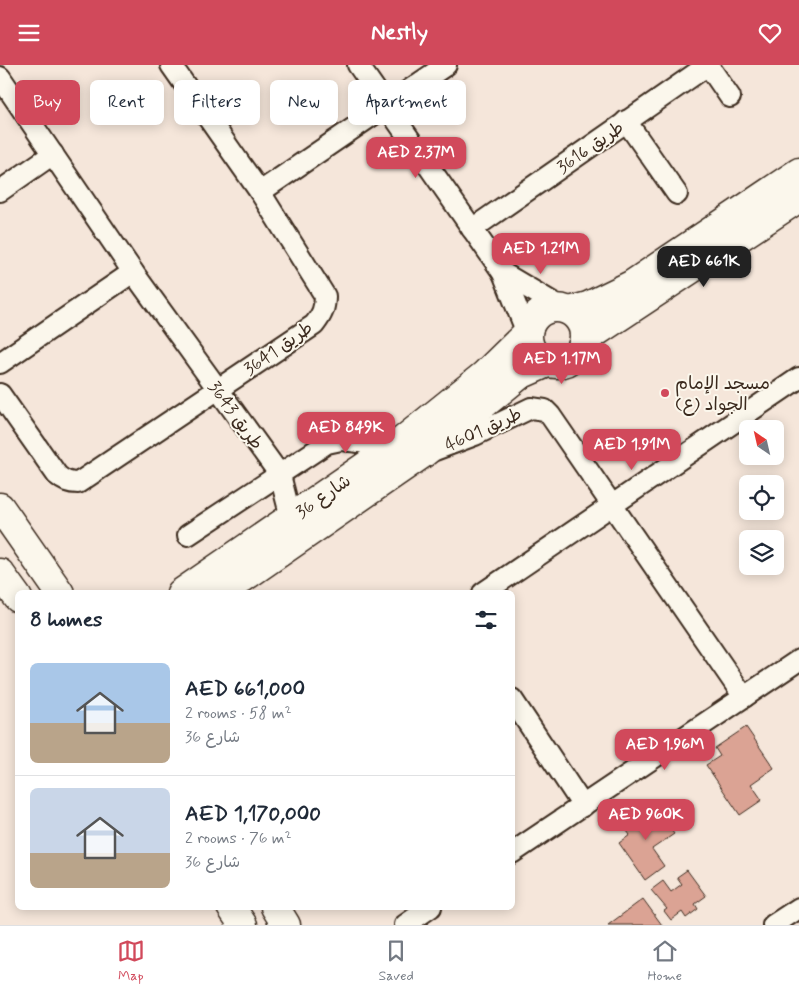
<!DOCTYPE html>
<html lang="en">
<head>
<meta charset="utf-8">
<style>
  body { margin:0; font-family:Mynerve,"Playpen Sans Arabic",sans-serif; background:#f6f6f7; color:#1f2937; height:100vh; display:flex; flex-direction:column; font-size:19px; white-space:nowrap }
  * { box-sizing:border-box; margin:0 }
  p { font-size:16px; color:#747a83 }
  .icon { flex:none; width:28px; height:28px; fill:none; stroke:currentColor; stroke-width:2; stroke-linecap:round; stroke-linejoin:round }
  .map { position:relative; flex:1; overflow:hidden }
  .side { position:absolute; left:15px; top:525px; width:500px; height:320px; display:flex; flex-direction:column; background:#fff; border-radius:8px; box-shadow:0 2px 12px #0003 }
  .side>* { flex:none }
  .guide { position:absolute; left:15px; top:15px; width:500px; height:45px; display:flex; gap:10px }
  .needle { width:32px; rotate:326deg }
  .controls { position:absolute; left:739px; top:355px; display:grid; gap:10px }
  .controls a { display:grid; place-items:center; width:45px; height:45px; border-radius:8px; background:#fff; box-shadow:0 2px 12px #0003; font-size:25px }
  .price { position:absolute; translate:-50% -42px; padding:0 11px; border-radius:10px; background:#d1495b; color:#fff; font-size:16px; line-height:32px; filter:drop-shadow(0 1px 2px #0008) }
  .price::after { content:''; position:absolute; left:50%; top:30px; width:15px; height:11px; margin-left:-8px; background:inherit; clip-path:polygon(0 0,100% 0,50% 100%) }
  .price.selected { background:#222; color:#fff }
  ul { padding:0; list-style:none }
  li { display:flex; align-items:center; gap:15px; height:125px; padding:0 15px }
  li+li { border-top:1px solid #e0e1e3 }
  li span { display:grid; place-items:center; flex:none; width:140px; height:100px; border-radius:8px; color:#555 }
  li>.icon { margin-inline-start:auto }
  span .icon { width:60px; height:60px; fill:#fffc; stroke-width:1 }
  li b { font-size:21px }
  h2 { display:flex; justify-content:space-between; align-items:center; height:60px; padding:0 15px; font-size:21px }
  .tag { padding:0 18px; border-radius:8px; background:#fff; box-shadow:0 2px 12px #0003; font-size:18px; line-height:45px }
  .tag.selected { background:#d1495b; color:#fff }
  header { display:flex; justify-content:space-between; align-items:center; height:65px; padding:0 15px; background:#d1495b; color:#fff; font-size:22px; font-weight:700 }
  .tabs { display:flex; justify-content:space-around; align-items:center; height:70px; border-top:1px solid #e0e1e3; background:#fff; font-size:14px; color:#747a83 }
  .tabs a { display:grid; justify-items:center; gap:2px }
  .tabs .selected { color:#d1495b }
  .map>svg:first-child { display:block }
  .building { fill:#dba394; stroke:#3b2a1e }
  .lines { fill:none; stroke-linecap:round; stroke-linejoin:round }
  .street-casing { stroke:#3b2a1e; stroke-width:24 }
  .secondary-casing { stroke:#3b2a1e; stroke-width:31 }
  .street { stroke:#fbf7ec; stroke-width:20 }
  .secondary { stroke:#fbf7ec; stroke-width:28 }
  .poi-dot { fill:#d1495b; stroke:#fbf7ec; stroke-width:2 }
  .labels { text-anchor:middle; stroke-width:4; stroke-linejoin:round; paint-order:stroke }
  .street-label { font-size:18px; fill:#3b2a1e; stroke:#fbf7ec }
  .poi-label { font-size:18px; fill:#3b2a1e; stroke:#fbf7ec; text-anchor:start }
</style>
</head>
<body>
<header><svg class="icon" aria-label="menu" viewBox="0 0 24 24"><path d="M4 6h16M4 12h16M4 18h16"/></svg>Nestly<svg class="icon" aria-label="heart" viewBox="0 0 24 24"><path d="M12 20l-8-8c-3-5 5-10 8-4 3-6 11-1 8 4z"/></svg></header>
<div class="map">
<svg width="799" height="860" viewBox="0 0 799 860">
  <rect width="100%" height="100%" fill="#f5e6da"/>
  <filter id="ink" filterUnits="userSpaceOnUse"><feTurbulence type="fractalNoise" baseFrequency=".02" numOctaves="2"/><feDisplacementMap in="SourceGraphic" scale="10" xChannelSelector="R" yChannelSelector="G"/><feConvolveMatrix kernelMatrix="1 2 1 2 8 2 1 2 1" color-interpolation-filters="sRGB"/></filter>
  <g filter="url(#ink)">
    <g class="building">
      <polygon points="746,662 774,703 751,719 762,735 740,750 706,700 720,691 715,683"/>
      <polygon points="653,740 674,769 652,784 664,801 645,815 619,778 630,770 621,758 632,751 636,756 643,751 641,749"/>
      <polygon points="687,805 706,831 695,839 698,844 686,853 682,847 671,855 664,846 667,844 651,825 663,816 671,827 682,819 677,812"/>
      <polygon points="643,834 662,860 608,860"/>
    </g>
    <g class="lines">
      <g class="street-casing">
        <g id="street">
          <polyline points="358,0 503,208 527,268"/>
          <polyline points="708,0 730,32"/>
          <polyline points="0,12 133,207 280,410 291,453"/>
          <polyline points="626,56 677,129"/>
          <polyline points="0,126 53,89"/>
          <polyline points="260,127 446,0"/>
          <polyline points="472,164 708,0"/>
          <polyline points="503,208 562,243"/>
          <polyline points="0,298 133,207"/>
          <path d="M0,329L57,410C64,416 69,418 78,418L314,260C322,250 325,243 325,231L260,127L171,0"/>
          <polyline points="435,385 475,370 531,343 545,345 550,350 744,632"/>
          <polyline points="188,470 327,378 341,375 368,378 402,376"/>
          <polyline points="483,528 799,313"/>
          <polyline points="512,634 583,741"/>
          <polyline points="512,788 799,595"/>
          <polyline points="405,860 431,842"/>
          <polyline points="773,860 799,843"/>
        </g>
      </g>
      <g class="secondary-casing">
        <g id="secondary">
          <circle cx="556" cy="271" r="28"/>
          <polyline points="570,246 588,241 631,220 799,107"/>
          <polyline points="584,275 799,133"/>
          <polyline points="0,442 60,528"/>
          <polyline points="0,508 18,533"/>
          <polyline points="181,528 402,376 484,310 527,268"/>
          <polyline points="221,528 424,388 520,310 547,298"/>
          <polyline points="231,842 243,860"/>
          <polyline points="275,842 286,860"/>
        </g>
      </g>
      <use href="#street" class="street"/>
      <use href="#secondary" class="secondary"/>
    </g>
  </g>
  <circle class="poi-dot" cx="665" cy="328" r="5"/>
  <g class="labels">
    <g class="street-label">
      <text transform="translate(590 82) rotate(-35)" y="6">طريق 3616</text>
      <text transform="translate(278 283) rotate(-35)" y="6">طريق 3641</text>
      <text transform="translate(236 350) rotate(54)" y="6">طريق 3643</text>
      <text transform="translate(483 364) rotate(-24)" y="6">طريق 4601</text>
      <text transform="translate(323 431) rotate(-35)" y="6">شارع 36</text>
    </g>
    <g class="poi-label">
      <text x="675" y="324">مسجد الإمام<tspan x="675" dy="21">الجواد (ع)</tspan></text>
    </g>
  </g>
</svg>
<div class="controls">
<a><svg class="needle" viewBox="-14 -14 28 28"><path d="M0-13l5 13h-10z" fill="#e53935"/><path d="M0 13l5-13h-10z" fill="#747a83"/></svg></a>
<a><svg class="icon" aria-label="locate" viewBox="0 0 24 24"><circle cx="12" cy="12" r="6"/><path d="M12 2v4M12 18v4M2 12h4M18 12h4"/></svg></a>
<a><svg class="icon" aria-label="layers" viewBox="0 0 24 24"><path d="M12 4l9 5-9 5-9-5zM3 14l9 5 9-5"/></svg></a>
</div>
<b class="price" style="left:416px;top:114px">AED 2.37M</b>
<b class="price" style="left:541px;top:210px">AED 1.21M</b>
<b class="price selected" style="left:704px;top:223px">AED 661K</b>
<b class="price" style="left:562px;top:320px">AED 1.17M</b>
<b class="price" style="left:346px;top:389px">AED 849K</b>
<b class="price" style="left:632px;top:406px">AED 1.91M</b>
<b class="price" style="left:665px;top:706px">AED 1.96M</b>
<b class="price" style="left:646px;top:776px">AED 960K</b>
<div class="guide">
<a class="tag selected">Buy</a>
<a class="tag">Rent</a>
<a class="tag">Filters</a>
<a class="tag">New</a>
<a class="tag">Apartment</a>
</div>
<section class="side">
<h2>8 homes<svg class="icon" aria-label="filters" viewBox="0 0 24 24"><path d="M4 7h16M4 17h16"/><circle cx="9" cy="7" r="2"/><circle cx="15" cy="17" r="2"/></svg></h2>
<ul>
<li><span style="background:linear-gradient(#a9c7e8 60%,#b9a48a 0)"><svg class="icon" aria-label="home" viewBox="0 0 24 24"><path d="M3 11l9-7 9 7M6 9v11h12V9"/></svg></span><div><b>AED 661,000</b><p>2 rooms · 58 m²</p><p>شارع 36</p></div></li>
<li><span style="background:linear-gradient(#c9d6e8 65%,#b9a48a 0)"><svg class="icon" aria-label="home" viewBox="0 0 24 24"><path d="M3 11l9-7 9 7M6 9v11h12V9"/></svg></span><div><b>AED 1,170,000</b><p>2 rooms · 76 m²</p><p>شارع 36</p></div></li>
</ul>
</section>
</div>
<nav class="tabs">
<a class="selected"><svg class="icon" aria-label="map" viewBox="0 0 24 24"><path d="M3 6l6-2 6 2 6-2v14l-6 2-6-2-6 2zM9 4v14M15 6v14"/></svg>Map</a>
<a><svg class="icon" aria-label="saved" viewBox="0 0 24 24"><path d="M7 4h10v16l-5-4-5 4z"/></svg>Saved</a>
<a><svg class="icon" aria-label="home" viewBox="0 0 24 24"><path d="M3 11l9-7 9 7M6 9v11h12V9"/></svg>Home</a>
</nav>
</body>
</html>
